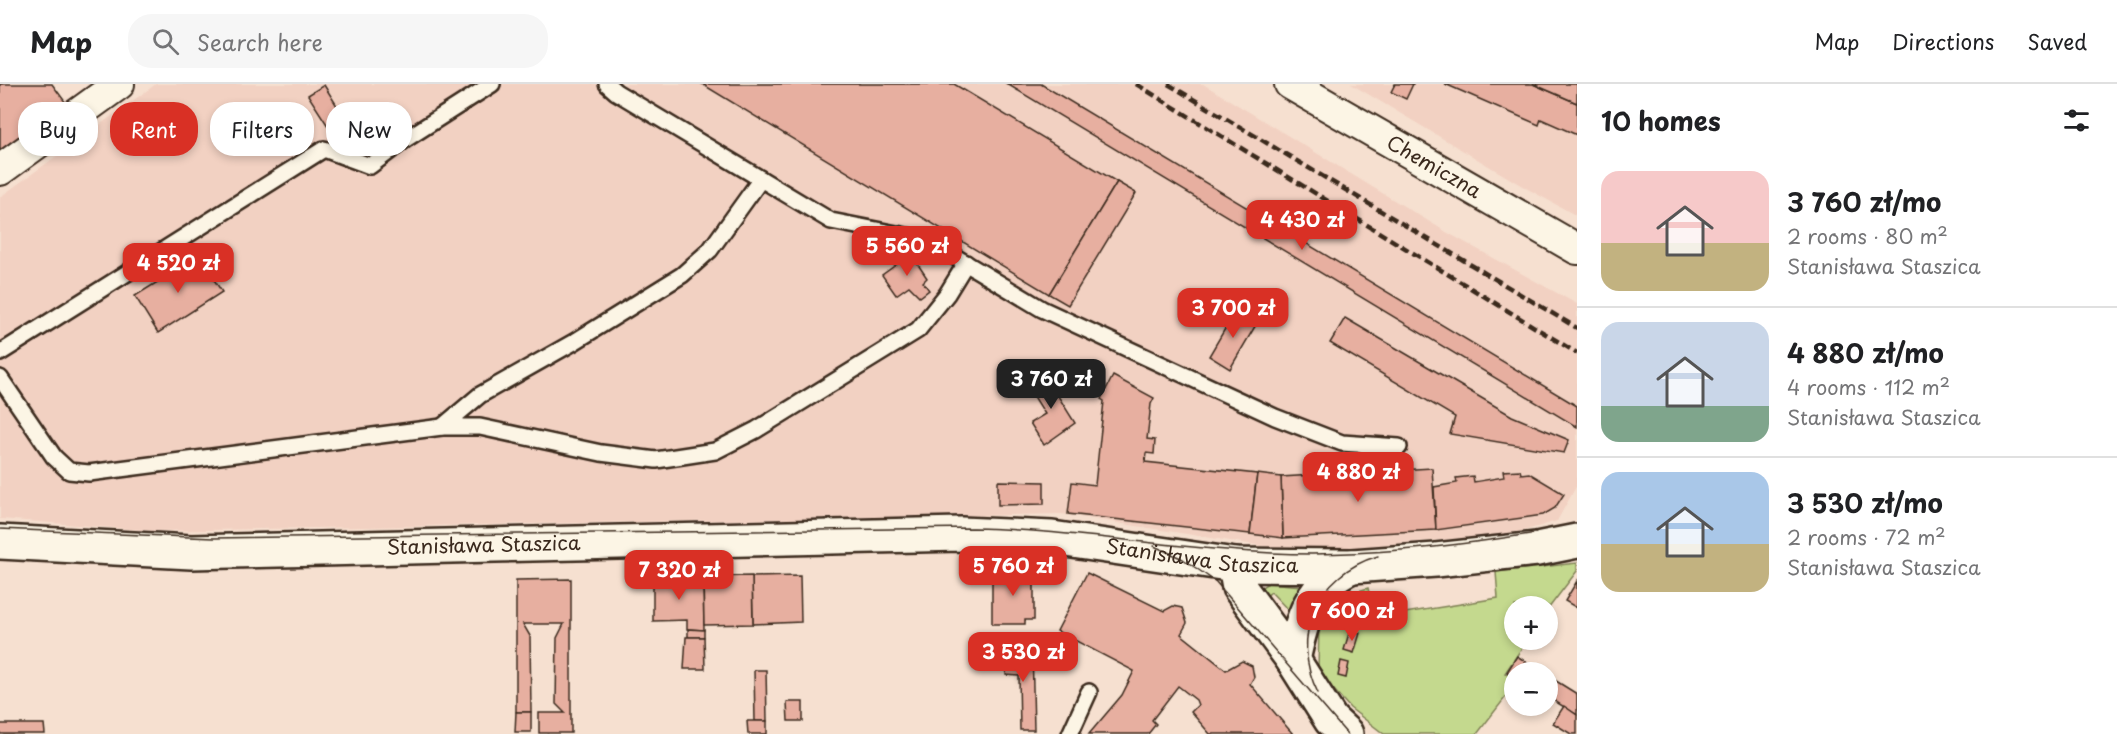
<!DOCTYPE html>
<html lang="en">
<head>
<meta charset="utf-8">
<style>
  body { margin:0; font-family:"Playpen Sans",sans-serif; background:#f6f6f6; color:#202124; height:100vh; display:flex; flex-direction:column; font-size:22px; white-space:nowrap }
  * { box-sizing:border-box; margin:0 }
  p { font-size:20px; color:#757577 }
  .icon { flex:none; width:33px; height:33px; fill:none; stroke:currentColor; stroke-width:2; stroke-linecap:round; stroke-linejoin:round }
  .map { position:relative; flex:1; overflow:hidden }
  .sheet { display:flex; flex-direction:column; background:#fff; width:540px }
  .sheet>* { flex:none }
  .banner { position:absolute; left:18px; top:18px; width:570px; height:54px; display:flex; gap:12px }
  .buttons { position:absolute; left:1504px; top:512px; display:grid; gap:12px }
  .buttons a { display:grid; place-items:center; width:54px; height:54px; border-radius:50%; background:#fff; box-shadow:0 3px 9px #0003; font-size:30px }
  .price { position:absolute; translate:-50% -51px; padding:0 14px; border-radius:12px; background:#d93025; color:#fff; font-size:20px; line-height:39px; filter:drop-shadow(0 2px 3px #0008) }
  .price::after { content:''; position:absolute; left:50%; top:36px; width:18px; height:14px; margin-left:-9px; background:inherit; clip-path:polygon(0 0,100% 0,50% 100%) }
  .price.current { background:#222; color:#fff }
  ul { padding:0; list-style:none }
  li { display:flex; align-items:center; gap:18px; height:150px; padding:0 24px }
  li+li { border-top:2px solid #e0e0e0 }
  li span { display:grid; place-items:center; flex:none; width:168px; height:120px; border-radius:18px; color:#555 }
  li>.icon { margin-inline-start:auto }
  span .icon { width:72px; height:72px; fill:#fffc; stroke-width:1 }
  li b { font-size:26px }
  h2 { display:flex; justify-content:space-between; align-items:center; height:72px; padding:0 24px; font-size:26px }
  .chip { padding:0 21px; border-radius:24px; background:#fff; box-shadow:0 3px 9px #0003; font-size:21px; line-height:54px }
  .chip.current { background:#d93025; color:#fff }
  header { display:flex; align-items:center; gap:36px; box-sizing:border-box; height:84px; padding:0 30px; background:#fff; border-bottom:2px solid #e0e0e0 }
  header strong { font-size:28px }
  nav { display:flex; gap:33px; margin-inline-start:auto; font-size:21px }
  .search { width:420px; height:54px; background:#f6f6f6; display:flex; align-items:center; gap:15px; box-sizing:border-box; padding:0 21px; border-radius:24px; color:#757577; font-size:22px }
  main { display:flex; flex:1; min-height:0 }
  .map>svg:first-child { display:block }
  .built { fill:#f2d1c2 }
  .green { fill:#c4d98e; stroke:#808256; stroke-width:1.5 }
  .building { fill:#e7afa0; stroke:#3b2a1e; stroke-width:1.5 }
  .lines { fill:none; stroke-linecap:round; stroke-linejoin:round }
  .lane-casing { stroke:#3b2a1e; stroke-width:20 }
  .street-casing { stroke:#3b2a1e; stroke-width:34 }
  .secondary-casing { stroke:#3b2a1e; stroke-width:38 }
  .lane { stroke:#fcf5e5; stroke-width:15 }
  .street { stroke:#fcf5e5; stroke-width:30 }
  .secondary { stroke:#fcf5e5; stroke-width:33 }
  .tram { stroke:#3b2a1e; stroke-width:1.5 }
  .rail { stroke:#3b2a1e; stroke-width:4.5; stroke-dasharray:9 4.5; stroke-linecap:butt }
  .labels { text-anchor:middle; stroke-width:4.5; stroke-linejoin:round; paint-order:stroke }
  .street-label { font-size:20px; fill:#3b2a1e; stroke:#fcf5e5 }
</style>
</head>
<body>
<header>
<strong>Map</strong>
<div class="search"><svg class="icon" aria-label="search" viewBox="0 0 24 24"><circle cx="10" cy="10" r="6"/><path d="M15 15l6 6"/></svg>Search here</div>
<nav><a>Map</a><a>Directions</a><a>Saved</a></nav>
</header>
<main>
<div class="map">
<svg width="1577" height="650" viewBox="0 0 1577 650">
  <rect width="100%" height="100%" fill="#f6e0d0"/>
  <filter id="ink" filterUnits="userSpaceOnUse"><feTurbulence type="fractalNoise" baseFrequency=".0167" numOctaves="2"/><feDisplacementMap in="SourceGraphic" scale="12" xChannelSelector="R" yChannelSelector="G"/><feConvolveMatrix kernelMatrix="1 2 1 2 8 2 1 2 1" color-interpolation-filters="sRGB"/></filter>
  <g filter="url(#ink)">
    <g class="built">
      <polygon points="156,0 1203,0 1448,149 1577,220 1577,401 1557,437 1513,450 1300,468 1061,430 154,447 0,435 0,113"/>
      <polygon points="1351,0 1577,0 1577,132 1524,103"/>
    </g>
    <g class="green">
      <polygon points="1577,479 1577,487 1548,525 1548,522 1515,522 1515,555 1528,555 1505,589 1515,596 1515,601 1477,650 1384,650 1350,624 1318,588 1319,541 1343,512 1368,504 1374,534 1498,514 1496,488"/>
      <polygon points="1268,499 1302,502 1306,505 1290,528 1271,508 1263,515 1260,504"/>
    </g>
    <g class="building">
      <polygon points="0,0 52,0 66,19 0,67"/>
      <polygon points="702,0 954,0 1117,98 1049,210"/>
      <polygon points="1007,0 1041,0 1577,322 1577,343"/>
      <polygon points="1395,0 1413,0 1406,15 1391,8"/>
      <polygon points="1445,0 1533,0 1577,19 1577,51 1541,35 1539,41"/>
      <polygon points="1533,0 1577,0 1577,19"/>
      <polygon points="324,1 354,49 339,59 308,11"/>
      <polygon points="1117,98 1136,109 1068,221 1049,210"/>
      <polygon points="911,170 927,194 923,198 929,206 920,213 909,202 896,211 882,191"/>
      <polygon points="199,172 222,208 158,249 135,212"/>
      <polygon points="1236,226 1257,239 1230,285 1209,272"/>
      <polygon points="1345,234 1512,332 1569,356 1564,369 1450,350 1455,333 1330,259"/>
      <polygon points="1055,289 1067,305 1058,312 1075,339 1044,361 1030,339 1045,330 1030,306"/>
      <polygon points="1113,292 1154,314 1151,320 1147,355 1155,356 1154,370 1146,369 1145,378 1257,390 1250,450 1068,430 1072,398 1095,401 1104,317 1101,315"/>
      <polygon points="1432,384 1436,446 1283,454 1281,393"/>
      <polygon points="1520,386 1521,390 1529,389 1564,410 1555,424 1543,431 1436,446 1434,403 1457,399 1456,394 1473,392 1474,398 1504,393 1503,387"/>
      <polygon points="1257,390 1281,393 1283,454 1250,450"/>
      <polygon points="998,397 1044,398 1044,420 998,421"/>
      <polygon points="992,487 1034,487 1034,536 1025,536 1025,540 992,540"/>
      <polygon points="1087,489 1164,527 1173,522 1182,524 1187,539 1181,550 1226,586 1242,577 1252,582 1254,593 1250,600 1293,650 1210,650 1191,628 1198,621 1196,616 1178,602 1152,636 1156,640 1148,650 1089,650 1122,611 1134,587 1057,547"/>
      <polygon points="800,492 801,538 753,540 752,493"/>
      <polygon points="703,493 704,546 687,545 687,536 653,537 653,494"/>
      <polygon points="703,493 752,492 753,540 704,541"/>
      <polygon points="571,495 571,649 539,649 539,629 565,629 556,620 557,554 564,540 523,540 530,552 531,628 516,628 516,496"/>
      <polygon points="1577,497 1577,524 1565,517"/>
      <polygon points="688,545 704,546 704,553 688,553"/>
      <polygon points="1350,546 1360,549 1354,569 1344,566"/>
      <polygon points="686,553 704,553 705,585 684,585"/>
      <polygon points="1032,563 1034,646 1020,646 1019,592 1006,591 1007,564"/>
      <polygon points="1517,572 1542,588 1515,588 1515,593 1507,588"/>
      <polygon points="1341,577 1349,579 1346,594 1338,592"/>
      <polygon points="754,586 766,586 767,637 755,637"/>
      <polygon points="1548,592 1577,610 1577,631 1548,613"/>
      <polygon points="787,618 803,618 803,637 788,637"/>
      <polygon points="1564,622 1577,631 1577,650 1571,650 1553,639"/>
      <polygon points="516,628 531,628 531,648 515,648"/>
      <polygon points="747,637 767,637 767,650 748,650"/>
      <polygon points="0,640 44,640 45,650 0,650"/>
    </g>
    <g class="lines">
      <g class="lane-casing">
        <g id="lane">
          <polyline points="607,0 616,8 831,137 927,156 1042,225 1275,333 1342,359 1399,363"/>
          <polyline points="0,269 324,65 370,82 406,55 492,0"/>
          <polyline points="0,294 54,373 69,387 89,389 442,343 480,343 601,369 656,376 715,367 756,346 918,246 947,210 966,179"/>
          <polyline points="442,343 480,311 574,258 682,191 710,166 761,95"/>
          <polyline points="1070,650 1089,608"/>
        </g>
      </g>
      <g class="street-casing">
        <g id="street">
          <path id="s1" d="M1290,0L1577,165"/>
          <polyline points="0,86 119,0"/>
        </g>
      </g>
      <g class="secondary-casing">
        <g id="secondary">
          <path id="s2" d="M0,458L191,468L961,450L1052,454L1235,481L1352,482L1436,476L1537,465L1577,457"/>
          <polyline points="1235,481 1239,503 1293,576 1331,636 1346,650"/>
          <path d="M1293,576C1302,535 1310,501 1352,482"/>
        </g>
      </g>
      <use href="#lane" class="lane"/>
      <use href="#street" class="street"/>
      <use href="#secondary" class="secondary"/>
      <g class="tram">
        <path d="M0,445L213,454L972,444C1073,446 1172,465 1272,469C1360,473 1449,463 1536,449"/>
        <polyline points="1154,462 1183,475 1216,498 1347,650"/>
        <path d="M1318,609C1289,552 1317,490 1378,472"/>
      </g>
      <g class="rail">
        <polyline points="1136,0 1577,269"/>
        <polyline points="1168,0 1577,244"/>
      </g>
    </g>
  </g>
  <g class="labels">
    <g class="street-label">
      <text dy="7" stroke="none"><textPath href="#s1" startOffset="166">Chemiczna</textPath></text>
      <text dy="7" stroke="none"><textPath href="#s2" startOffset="484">Stanisława Staszica</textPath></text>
      <text dy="7" stroke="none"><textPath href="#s2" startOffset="1204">Stanisława Staszica</textPath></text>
    </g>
  </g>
</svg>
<div class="buttons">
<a>+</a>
<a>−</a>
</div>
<b class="price" style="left:1302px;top:167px">4 430 zł</b>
<b class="price" style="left:907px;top:193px">5 560 zł</b>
<b class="price" style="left:178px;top:210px">4 520 zł</b>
<b class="price" style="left:1233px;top:255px">3 700 zł</b>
<b class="price current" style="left:1051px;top:326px">3 760 zł</b>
<b class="price" style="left:1358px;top:419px">4 880 zł</b>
<b class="price" style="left:1013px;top:513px">5 760 zł</b>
<b class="price" style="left:679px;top:517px">7 320 zł</b>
<b class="price" style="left:1352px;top:558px">7 600 zł</b>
<b class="price" style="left:1023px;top:599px">3 530 zł</b>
<div class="banner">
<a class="chip">Buy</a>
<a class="chip current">Rent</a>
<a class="chip">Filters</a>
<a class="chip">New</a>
</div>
</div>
<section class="sheet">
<h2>10 homes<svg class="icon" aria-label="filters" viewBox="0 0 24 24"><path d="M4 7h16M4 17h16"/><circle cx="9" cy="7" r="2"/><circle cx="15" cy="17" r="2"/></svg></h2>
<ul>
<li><span style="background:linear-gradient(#f6c9c9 60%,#c2b280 0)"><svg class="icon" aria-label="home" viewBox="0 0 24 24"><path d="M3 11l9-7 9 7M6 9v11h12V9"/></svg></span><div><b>3 760 zł/mo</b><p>2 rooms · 80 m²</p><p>Stanisława Staszica</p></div></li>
<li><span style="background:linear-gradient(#c9d6e8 70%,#7fa58c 0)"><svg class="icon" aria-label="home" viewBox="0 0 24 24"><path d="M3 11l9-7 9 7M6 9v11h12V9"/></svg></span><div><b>4 880 zł/mo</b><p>4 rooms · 112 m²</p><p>Stanisława Staszica</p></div></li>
<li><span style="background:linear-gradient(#a9c7e8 60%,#c2b280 0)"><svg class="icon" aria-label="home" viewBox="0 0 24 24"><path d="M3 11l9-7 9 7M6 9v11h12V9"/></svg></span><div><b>3 530 zł/mo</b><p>2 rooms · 72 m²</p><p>Stanisława Staszica</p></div></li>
</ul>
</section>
</main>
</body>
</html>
